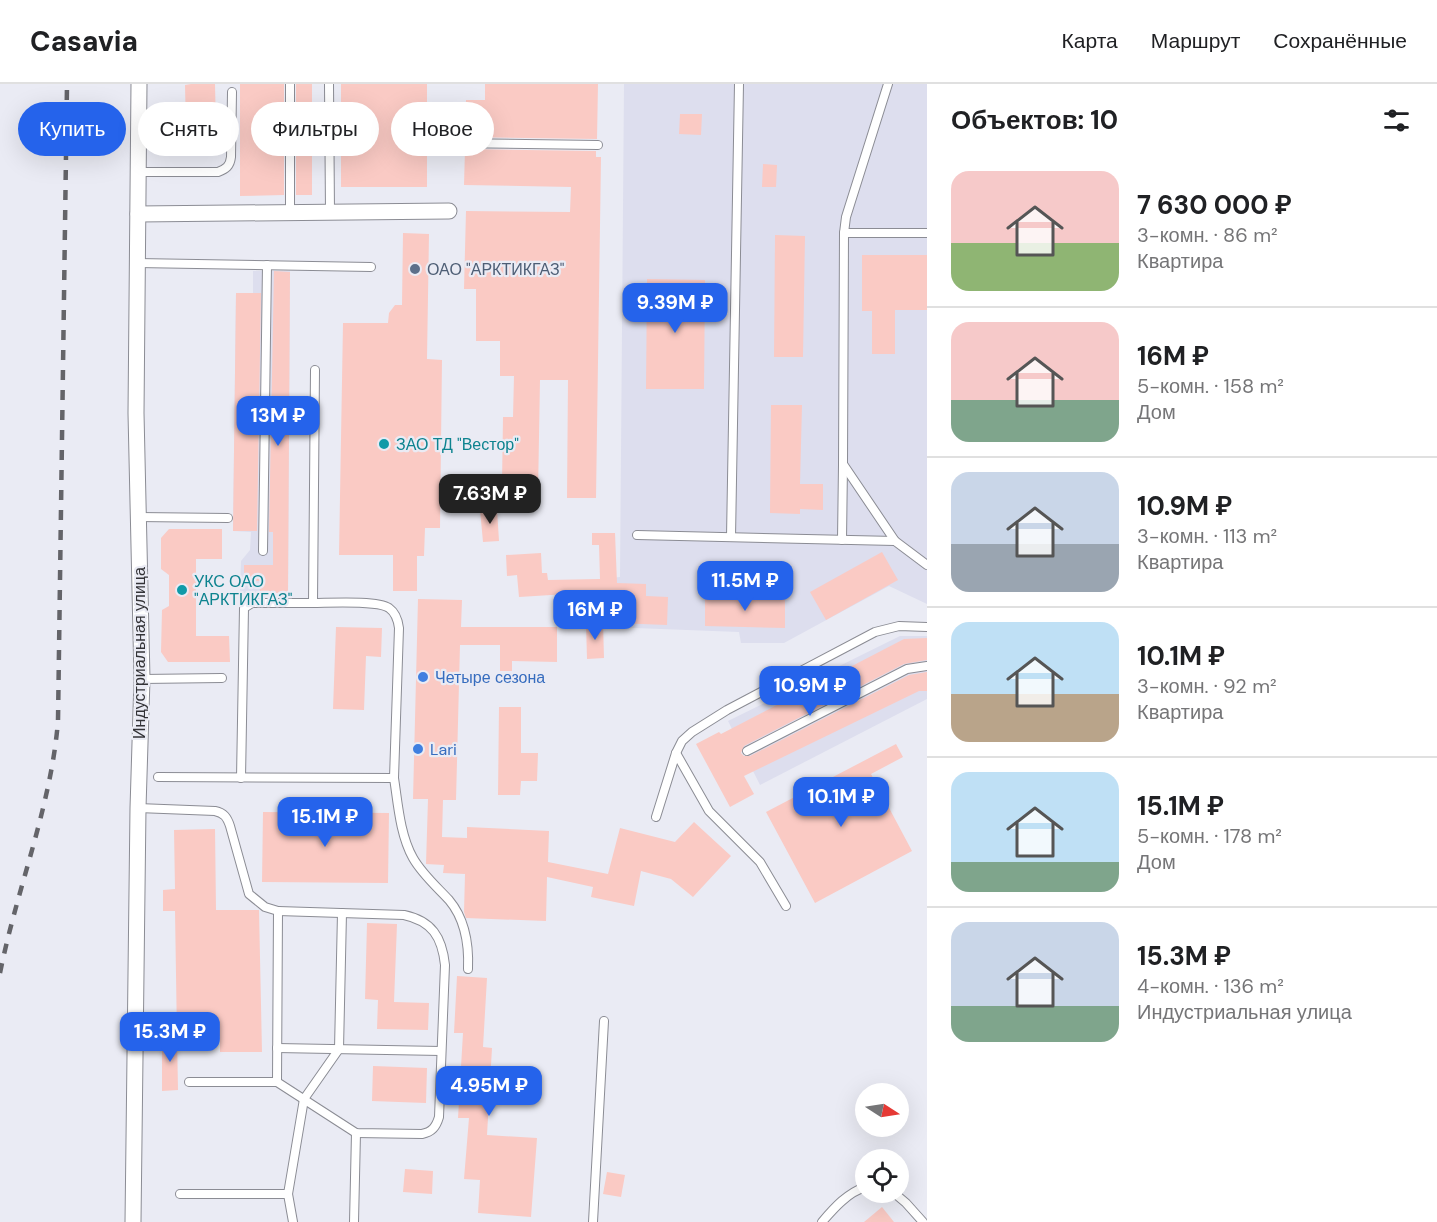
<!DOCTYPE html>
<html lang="ru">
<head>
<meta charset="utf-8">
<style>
  body { margin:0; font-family:"DM Sans",sans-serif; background:#f2f2f2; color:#202124; height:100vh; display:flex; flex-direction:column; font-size:22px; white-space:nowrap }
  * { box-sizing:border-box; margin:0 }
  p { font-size:20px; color:#757577 }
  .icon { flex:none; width:33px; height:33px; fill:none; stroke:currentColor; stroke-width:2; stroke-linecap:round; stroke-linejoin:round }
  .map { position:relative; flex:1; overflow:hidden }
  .sheet { display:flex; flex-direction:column; background:#fff; width:510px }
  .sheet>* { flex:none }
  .guide { position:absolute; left:18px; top:18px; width:570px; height:54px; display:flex; gap:12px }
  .needle { width:39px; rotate:102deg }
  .tools { position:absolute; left:855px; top:999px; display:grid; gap:12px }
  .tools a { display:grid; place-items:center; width:54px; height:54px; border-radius:50%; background:#fff; box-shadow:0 6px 24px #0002; font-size:30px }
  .price { position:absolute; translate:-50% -51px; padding:0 14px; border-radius:12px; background:#2563eb; color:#fff; font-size:20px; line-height:39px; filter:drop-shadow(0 2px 3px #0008) }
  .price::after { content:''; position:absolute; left:50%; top:36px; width:18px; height:14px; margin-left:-9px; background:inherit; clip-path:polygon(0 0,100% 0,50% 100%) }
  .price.current { background:#222; color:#fff }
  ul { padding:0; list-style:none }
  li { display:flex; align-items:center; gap:18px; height:150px; padding:0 24px }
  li+li { border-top:2px solid #e0e0e0 }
  li span { display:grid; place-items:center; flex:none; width:168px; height:120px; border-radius:18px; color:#555 }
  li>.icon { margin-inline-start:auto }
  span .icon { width:72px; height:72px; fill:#fffc; stroke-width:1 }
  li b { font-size:26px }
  h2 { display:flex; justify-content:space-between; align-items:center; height:72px; padding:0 24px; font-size:26px }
  .pill { padding:0 21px; border-radius:27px; background:#fff; box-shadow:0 6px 24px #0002; font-size:21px; line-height:54px }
  .pill.current { background:#2563eb; color:#fff }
  header { display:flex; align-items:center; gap:36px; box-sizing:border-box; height:84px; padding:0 30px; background:#fff; border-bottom:2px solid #e0e0e0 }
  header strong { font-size:28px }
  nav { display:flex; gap:33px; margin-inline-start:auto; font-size:21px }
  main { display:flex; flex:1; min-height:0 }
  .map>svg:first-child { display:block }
  .built { fill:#dddeee }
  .building { fill:#facac4 }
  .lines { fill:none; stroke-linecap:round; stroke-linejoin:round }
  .service-casing { stroke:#8b8c94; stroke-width:10 }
  .minor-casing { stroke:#8b8c94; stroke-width:17 }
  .service { stroke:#fff; stroke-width:8 }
  .minor { stroke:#fff; stroke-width:15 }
  .rail { stroke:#646469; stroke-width:4.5; stroke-dasharray:10 10; stroke-linecap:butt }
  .service-dot { fill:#5c6f8a; stroke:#eaebf4; stroke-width:2 }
  .culture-dot { fill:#0f9aa8; stroke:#eaebf4; stroke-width:2 }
  .shop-dot { fill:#3f7fe0; stroke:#eaebf4; stroke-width:2 }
  .labels { text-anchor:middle; stroke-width:4.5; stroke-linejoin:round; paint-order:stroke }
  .service-label { font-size:16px; fill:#4e5e75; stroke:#eaebf4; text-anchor:start }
  .culture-label { font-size:16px; fill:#0d838f; stroke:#eaebf4; text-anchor:start }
  .street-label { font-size:16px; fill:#333337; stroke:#eaebf4 }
  .shop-label { font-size:16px; fill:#366cbe; stroke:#eaebf4; text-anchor:start }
</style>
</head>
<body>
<header>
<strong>Casavia</strong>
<nav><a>Карта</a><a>Маршрут</a><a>Сохранённые</a></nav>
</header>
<main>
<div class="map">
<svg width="927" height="1138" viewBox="0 0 927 1138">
  <rect width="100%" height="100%" fill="#eaebf4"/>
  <g class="built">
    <polygon points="624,0 927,0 927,520 889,502 784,559 741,559 739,548 609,543 610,494 620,493"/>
    <polygon points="253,187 290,187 288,509 240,509 241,477 250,466 251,448 233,447 236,209 253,209"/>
    <polygon points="900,552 927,552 927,615 760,701 728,637"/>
  </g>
  <g class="building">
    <polygon points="191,0 215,0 216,46 186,46 185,1"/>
    <polygon points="240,0 284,0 284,111 240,112"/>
    <rect x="296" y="0" width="16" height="111"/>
    <rect x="341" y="0" width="86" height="103"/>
    <polygon points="485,0 598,0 597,55 465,53 466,16 485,16"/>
    <polygon points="680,30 702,30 701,51 679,50"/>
    <rect x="169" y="52" width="18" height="17"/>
    <polygon points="465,65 596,67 596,73 601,73 596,414 567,414 568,296 540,296 538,409 513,408 513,400 502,400 503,333 513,333 514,292 500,292 500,257 476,257 476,205 464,205 466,127 570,128 571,103 464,101"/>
    <polygon points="763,80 777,81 776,103 762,103"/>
    <polygon points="403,149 429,150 427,275 442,276 440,444 425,444 424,472 417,472 417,507 393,507 393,471 339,471 343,239 388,239 389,229 395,221 402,221"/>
    <polygon points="775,151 805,152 803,273 774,273"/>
    <polygon points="862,171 927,171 927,226 895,226 895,270 872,270 872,227 862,227"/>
    <polygon points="274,187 290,188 288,509 260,509 260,497 244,497 244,481 273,481 273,448 269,448"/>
    <polygon points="647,195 705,196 704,305 646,305"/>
    <polygon points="236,209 261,209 257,447 233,447"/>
    <polygon points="771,321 802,321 800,400 823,400 823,426 800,425 800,430 770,429"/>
    <polygon points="497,425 499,457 483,458 480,426"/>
    <polygon points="169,445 222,445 222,475 196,475 196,552 229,552 230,578 168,578 161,568 162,526 169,522 169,491 161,485 161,454"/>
    <polygon points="592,449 615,449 617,499 646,500 646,512 668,513 667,541 615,539 616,515 567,516 567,510 519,513 517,491 507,492 506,471 541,469 542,489 547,489 548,496 600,495 599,461 592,461"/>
    <polygon points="882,468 898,496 826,536 810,508"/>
    <polygon points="705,511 785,513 785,544 705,542"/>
    <polygon points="418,515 462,516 461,543 557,543 557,578 512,577 512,587 500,587 500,561 460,561 456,716 443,716 442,753 467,754 467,743 549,747 548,778 608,790 620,744 675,758 694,738 731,772 693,813 671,795 641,787 634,822 591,813 593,803 547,793 546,837 466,834 464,828 465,790 443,789 444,781 426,780 428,715 413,715"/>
    <polygon points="586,539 603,539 604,574 587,575"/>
    <polygon points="336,543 382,544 381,573 366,572 364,626 333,625"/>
    <polygon points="927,554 927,576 904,580 744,662 741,669 744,672 750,672 909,591 927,588 927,607 919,607 744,692 754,710 730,723 696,660 719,648 721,650 904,555"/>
    <polygon points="499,623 521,623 521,669 538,669 537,697 521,697 520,711 498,711"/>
    <polygon points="896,660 903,673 871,690 912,767 815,819 766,728"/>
    <polygon points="263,728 389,729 388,799 262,798"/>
    <polygon points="215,745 216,826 259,826 262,968 220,968 220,952 177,953 175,827 163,827 163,806 175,805 174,746"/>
    <polygon points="367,839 397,840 394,918 429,919 428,946 377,945 378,916 365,915"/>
    <polygon points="457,892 487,894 483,963 492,964 487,1051 537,1054 531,1133 478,1129 480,1096 464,1095 469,1034 458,1034 463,949 454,949"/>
    <polygon points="162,951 177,951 178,1006 162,1007"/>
    <polygon points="373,982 427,984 426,1019 372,1017"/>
    <polygon points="405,1085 433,1087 432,1110 403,1108"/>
    <polygon points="607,1088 625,1091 621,1113 603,1110"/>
    <polygon points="882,1123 894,1138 864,1138"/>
  </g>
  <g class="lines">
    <g class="service-casing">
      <g id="service">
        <polyline points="329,0 330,128"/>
        <polyline points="888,0 846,133 844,149 927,149"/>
        <polyline points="448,59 598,61"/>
        <path d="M138,88H218C226,85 230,82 231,73L232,8"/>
        <polyline points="290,128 290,0"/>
        <polyline points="844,149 843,380 895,457"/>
        <polyline points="137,179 371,183"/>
        <polyline points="138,433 228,434"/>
        <polyline points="637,451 895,457 927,481"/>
        <polyline points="731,453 739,0"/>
        <polyline points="842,456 843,381"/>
        <polyline points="263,467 267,181"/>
        <polyline points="142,595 222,594"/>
        <polyline points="747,667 907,585 927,582"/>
        <polyline points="676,669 709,727 760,778 786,822"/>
        <path d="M158,693L394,694L399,544C398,536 396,529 389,524C377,516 329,519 313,519L315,286"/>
        <polyline points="241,694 244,524 252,519 313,519"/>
        <path d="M394,694C398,720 400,751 413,774C422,790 437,803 449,816C465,835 469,862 468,885"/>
        <path d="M138,724L215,727C224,729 227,733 230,742L249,810L265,823L278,827L277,998"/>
        <polyline points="656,733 676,669 682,657 692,648 727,626 875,548 899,542 927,543"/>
        <polyline points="277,964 441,967"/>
        <path d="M189,998H277L356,1049L422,1050C432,1048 436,1043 439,1033L445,881C442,853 432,837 404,831L278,827"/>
        <polyline points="893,1108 906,1119 923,1138"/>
        <polyline points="180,1110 288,1110 304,1015 339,965 342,829"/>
        <polyline points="288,1110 293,1138"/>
        <polyline points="354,1138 356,1049"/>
        <polyline points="593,1138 604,937"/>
        <path d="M822,1138C834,1124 848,1108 866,1103"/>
      </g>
    </g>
    <g class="minor-casing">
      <g id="minor">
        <polyline points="138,130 449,127"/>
        <polyline points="133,1138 138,724 142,595 136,329 139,0"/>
      </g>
    </g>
    <use href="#service" class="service"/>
    <use href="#minor" class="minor"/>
    <path class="rail" d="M0,889C17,804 51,723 58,637L67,0"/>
  </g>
  <circle class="service-dot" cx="415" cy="185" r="6"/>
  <g class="culture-dot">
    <circle cx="384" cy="360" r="6"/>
    <circle cx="182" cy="506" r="6"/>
  </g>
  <g class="shop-dot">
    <circle cx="423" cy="593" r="6"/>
    <circle cx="418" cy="665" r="6"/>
  </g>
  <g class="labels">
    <g class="service-label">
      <text x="427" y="191">ОАО "АРКТИКГАЗ"</text>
    </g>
    <g class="culture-label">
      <text x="396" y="366">ЗАО ТД "Вестор"</text>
      <text x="194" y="503">УКС ОАО<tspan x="194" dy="18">"АРКТИКГАЗ"</tspan></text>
    </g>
    <g class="street-label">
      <text transform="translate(139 569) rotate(-90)" y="6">Индустриальная улица</text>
    </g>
    <g class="shop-label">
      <text x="435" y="599">Четыре сезона</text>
      <text x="430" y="671">Lari</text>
    </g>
  </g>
</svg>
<div class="tools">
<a><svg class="needle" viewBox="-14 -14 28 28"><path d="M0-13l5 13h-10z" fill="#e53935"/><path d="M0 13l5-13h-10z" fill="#757577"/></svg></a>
<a><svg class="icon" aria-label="locate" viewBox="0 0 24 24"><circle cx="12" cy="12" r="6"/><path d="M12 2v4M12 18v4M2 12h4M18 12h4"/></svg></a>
</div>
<b class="price" style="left:675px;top:250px">9.39M ₽</b>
<b class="price" style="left:278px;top:363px">13M ₽</b>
<b class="price current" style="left:490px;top:441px">7.63M ₽</b>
<b class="price" style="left:745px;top:528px">11.5M ₽</b>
<b class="price" style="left:595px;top:557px">16M ₽</b>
<b class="price" style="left:810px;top:633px">10.9M ₽</b>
<b class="price" style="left:841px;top:744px">10.1M ₽</b>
<b class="price" style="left:325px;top:764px">15.1M ₽</b>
<b class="price" style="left:170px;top:979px">15.3M ₽</b>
<b class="price" style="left:489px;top:1033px">4.95M ₽</b>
<div class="guide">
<a class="pill current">Купить</a>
<a class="pill">Снять</a>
<a class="pill">Фильтры</a>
<a class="pill">Новое</a>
</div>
</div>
<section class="sheet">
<h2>Объектов: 10<svg class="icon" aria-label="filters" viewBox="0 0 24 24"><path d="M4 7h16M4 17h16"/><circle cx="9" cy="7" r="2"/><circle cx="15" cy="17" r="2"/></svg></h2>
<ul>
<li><span style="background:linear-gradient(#f6c9c9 60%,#8fb573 0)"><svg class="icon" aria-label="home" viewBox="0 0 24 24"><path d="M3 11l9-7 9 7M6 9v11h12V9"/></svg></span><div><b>7 630 000 ₽</b><p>3-комн. · 86 m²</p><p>Квартира</p></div></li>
<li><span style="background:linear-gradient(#f6c9c9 65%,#7fa58c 0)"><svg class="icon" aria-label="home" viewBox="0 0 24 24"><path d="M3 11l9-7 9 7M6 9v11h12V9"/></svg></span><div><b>16M ₽</b><p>5-комн. · 158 m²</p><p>Дом</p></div></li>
<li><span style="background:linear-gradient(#c9d6e8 60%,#9aa5b1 0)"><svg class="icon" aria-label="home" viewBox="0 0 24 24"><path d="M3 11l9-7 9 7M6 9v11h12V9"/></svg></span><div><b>10.9M ₽</b><p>3-комн. · 113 m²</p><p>Квартира</p></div></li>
<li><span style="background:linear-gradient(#bfe0f5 60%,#b9a48a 0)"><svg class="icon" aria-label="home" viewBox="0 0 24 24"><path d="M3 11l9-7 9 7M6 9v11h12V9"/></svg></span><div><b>10.1M ₽</b><p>3-комн. · 92 m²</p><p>Квартира</p></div></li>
<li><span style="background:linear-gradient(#bfe0f5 75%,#7fa58c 0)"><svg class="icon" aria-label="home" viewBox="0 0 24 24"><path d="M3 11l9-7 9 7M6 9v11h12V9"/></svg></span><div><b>15.1M ₽</b><p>5-комн. · 178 m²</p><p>Дом</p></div></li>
<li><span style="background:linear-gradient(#c9d6e8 70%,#7fa58c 0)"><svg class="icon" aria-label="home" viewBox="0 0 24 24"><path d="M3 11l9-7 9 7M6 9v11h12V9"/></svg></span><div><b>15.3M ₽</b><p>4-комн. · 136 m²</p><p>Индустриальная улица</p></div></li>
</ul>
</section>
</main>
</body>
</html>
